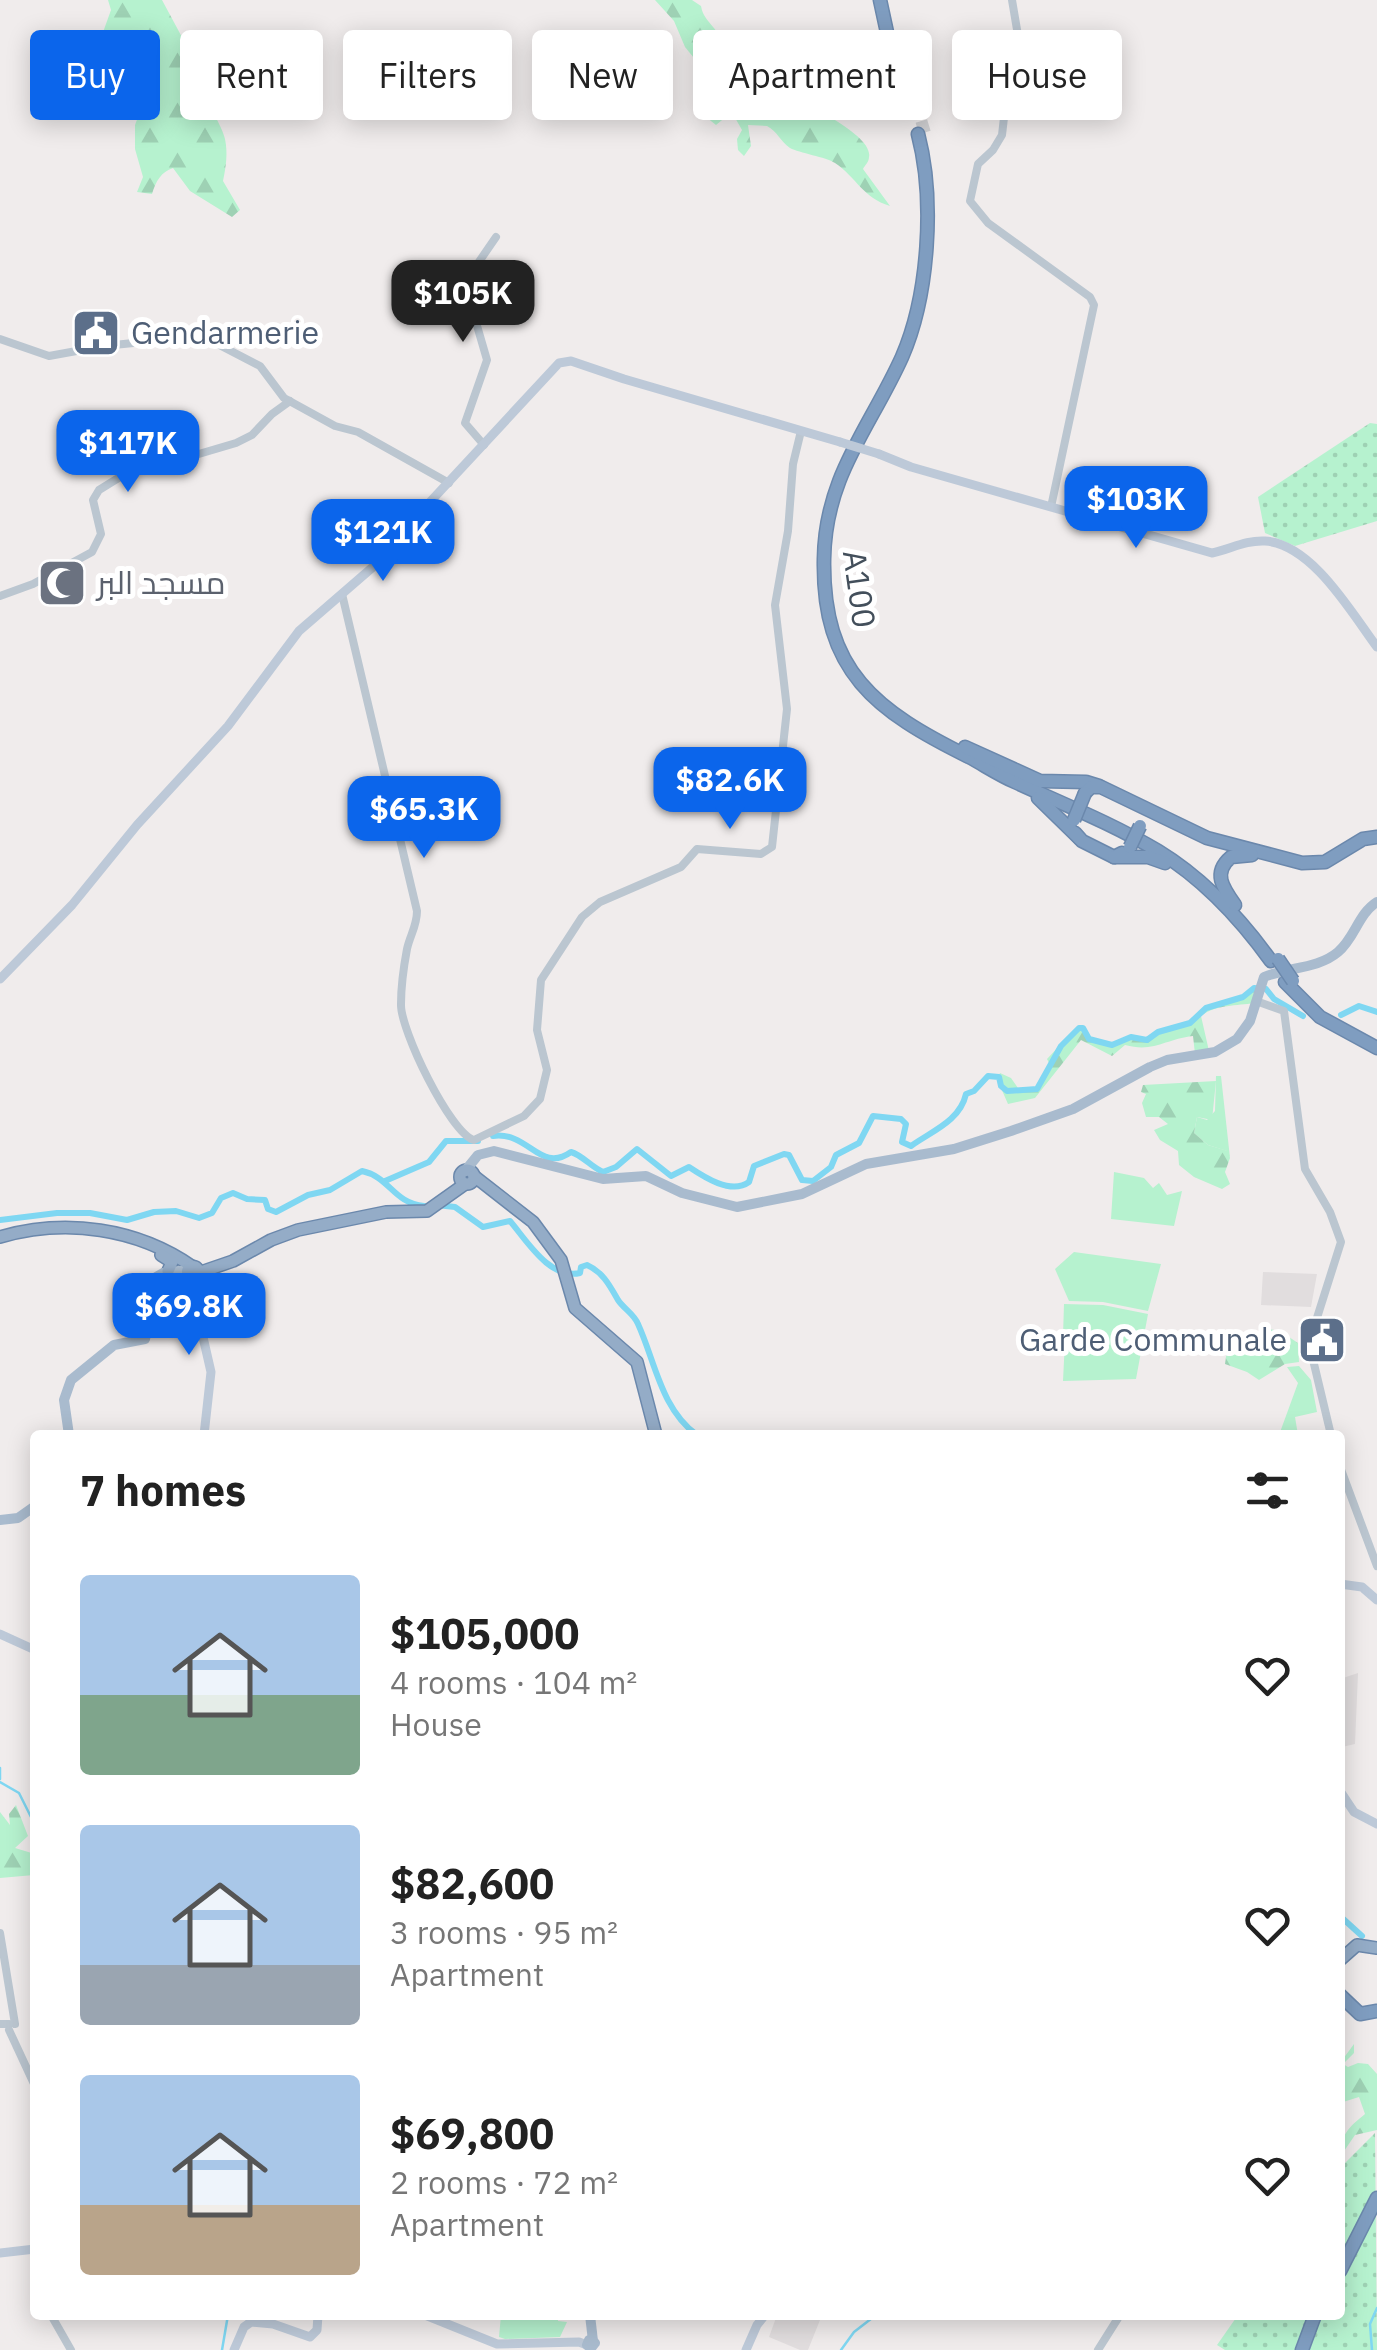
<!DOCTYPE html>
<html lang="en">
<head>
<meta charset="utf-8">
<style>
  body { margin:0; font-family:"IBM Plex Sans",Cairo,sans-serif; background:#f6f6f6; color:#222; height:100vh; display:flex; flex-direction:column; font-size:38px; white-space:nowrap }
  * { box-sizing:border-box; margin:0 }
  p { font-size:32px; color:#767676 }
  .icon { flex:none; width:55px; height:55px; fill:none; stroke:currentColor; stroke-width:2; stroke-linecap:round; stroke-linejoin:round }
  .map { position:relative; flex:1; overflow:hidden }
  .side { position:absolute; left:30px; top:1430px; width:1315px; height:890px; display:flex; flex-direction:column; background:#fff; border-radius:10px; box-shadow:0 5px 25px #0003 }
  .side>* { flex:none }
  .hud { position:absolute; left:30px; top:30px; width:1318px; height:90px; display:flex; gap:20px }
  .price { position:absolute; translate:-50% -85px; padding:0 22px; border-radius:20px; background:#0b65eb; color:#fff; font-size:32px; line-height:65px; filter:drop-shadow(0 2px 5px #0008) }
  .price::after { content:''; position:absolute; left:50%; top:60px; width:30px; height:22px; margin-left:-15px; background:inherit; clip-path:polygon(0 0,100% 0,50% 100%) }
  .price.current { background:#222; color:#fff }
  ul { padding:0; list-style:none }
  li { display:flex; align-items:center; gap:30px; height:250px; padding:0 50px }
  li span { display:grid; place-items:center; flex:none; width:280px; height:200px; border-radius:10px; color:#555 }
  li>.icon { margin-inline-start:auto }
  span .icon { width:120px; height:120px; fill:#fffc; stroke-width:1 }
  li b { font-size:42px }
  h2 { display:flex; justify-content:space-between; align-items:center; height:120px; padding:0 50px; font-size:42px }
  .pill { padding:0 35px; border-radius:10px; background:#fff; box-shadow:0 5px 25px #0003; font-size:35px; line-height:90px }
  .pill.current { background:#0b65eb; color:#fff }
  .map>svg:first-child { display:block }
  .education { fill:#e1ddde }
  .grass { fill:#b6f2cf }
  .forest { fill:url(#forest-firs) }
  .park { fill:url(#park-dots) }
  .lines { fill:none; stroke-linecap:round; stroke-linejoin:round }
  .stream { stroke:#7fd7f2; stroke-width:2.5 }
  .river { stroke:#7fd7f2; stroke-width:6 }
  .motorway-tunnel { stroke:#cdcdcf; stroke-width:12; stroke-dasharray:12 6; stroke-linecap:butt }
  .trunk-casing { stroke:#6b88ac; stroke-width:14 }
  .motorway-casing { stroke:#6b88ac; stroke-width:15 }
  .tertiary { stroke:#bbc6d0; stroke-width:8 }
  .secondary { stroke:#bdc9d8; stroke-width:9 }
  .primary { stroke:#a9bbce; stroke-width:10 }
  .trunk { stroke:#94acc7; stroke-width:11 }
  .motorway { stroke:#7f9dc0; stroke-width:12 }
  .motorway-bridge-casing { stroke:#6b88ac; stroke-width:15; stroke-linecap:butt }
  .secondary-bridge { stroke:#bdc9d8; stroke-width:9 }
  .motorway-bridge { stroke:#7f9dc0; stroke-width:12 }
  .labels { text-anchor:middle; stroke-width:10; stroke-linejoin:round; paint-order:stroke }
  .service-label { font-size:32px; fill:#4e5e75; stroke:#fff; text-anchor:start }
  .worship-label { font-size:32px; fill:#5b616d; stroke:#fff; text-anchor:start }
  .street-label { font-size:32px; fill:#434f5b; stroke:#fff }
</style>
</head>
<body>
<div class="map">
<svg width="1377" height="2350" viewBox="0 0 1377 2350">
  <defs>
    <pattern id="forest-firs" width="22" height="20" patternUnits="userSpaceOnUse" patternTransform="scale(2.5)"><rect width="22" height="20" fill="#b6f2cf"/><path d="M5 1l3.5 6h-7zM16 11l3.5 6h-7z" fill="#9ed1b4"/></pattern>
    <pattern id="park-dots" width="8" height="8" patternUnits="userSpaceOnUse" patternTransform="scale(2.5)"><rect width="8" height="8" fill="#b6f2cf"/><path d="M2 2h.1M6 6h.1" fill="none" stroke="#9ed1b4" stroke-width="1.8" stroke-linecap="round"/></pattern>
  </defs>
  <rect width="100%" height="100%" fill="#f0ecec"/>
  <g class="education">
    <polygon points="1263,1272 1317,1274 1311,1307 1261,1305"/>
    <polygon points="1358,1673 1355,1744 1342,1747 1340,1751 1340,1679"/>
    <polygon points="777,2315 822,2315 808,2350 800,2350 769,2337"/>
  </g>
  <g class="grass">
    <polygon points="1216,1076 1221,1076 1230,1158 1227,1151 1208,1145 1194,1133 1197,1117 1207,1120 1215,1111"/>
    <polygon points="1114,1172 1144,1178 1153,1188 1159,1183 1167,1195 1182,1191 1174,1226 1111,1219"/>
    <polygon points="1074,1252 1161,1264 1148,1311 1103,1302 1069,1301 1055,1269"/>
    <polygon points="1064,1304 1103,1305 1148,1314 1136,1379 1063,1381 1065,1340 1098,1336 1063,1336"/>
    <polygon points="1299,1366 1311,1380 1317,1412 1295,1417 1298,1435 1279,1435 1298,1383 1287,1367"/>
    <polygon points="501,2315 558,2315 558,2321 567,2322 560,2337 505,2339 499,2337"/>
  </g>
  <g class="forest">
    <path d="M108,0H162L211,91C207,109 221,122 225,139C228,153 226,167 223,181L240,210L232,217L190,191L173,168C161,172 156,181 152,194L137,192L143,177L135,149V125L141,109L126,36L102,35L111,10Z"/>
    <path d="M655,0H692L701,6C703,18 710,22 717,32C727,45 730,60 744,70C765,87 875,129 869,157C869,162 865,165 863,169L890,206C863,198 857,178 835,163C826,157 799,153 790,148C781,142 777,131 767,126L748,125L751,146L744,156L738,150L737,139L742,130L734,116H727L716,125L706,117L705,111L720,104L711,79L685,47L674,21Z"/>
    <path d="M1256,989L1254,1003C1237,1006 1217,1004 1201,1016L1209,1051L1195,1054L1193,1036C1165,1039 1154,1053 1125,1045L1112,1056L1081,1040L1035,1098L1008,1104L997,1079L1000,1073L1011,1078L1018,1088L1037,1087L1049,1063L1047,1059L1076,1028H1083L1094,1042L1112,1045L1131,1037L1147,1040L1158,1032L1190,1023L1206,1008L1237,1001Z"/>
    <polygon points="1216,1081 1212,1120 1197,1117 1194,1133 1208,1145 1228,1151 1230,1158 1225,1172 1230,1184 1222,1189 1194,1177 1179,1165 1178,1151 1160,1140 1154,1130 1168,1124 1159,1117 1146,1117 1142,1103 1146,1094 1141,1092 1143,1085"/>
    <polygon points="1268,1329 1280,1331 1298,1343 1299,1362 1285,1364 1259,1380 1247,1372 1225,1364 1229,1335 1260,1341 1262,1332"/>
    <polygon points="16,1805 28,1836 15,1848 35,1854 35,1879 34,1875 0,1878 0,1812 10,1825 9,1814"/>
    <path d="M1354,2044V2053L1343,2064L1348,2067L1358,2063L1368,2064L1377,2074V2130L1355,2135L1340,2157C1340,2135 1349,2127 1365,2114L1359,2097L1340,2103V2063Z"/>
  </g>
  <g class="park">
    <polygon points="1370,423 1377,424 1377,521 1295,546 1265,533 1258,497"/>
    <polygon points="1375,2133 1377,2350 1225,2350 1217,2345 1238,2315 1340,2315 1340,2168"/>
  </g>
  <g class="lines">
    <g class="stream">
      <polyline points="0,1768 0,1779"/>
      <polyline points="0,1782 19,1793 35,1825"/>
      <polyline points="222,2350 228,2315"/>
      <polyline points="841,2350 854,2332 876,2315"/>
      <polyline points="1372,2350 1370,2324 1377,2308"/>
    </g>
    <g class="river">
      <polyline points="1341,1015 1359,1006 1377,1012"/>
      <path d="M493,1136C529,1131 540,1174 571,1152C582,1155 591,1167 603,1172L616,1167L637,1149L671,1176L689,1167C704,1177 731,1195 749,1182L754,1166L784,1154L789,1155L802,1180L813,1181L831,1167L836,1155L859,1143L873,1116L901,1119L906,1124L902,1142L911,1146C932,1131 960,1121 966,1094L974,1091L988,1076L999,1077L1001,1086L1007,1091L1037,1089L1061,1046L1079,1028H1083L1089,1039L1112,1045L1131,1037L1147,1040L1158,1032L1190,1023L1206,1008L1243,997L1254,988L1266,989L1274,999L1303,1016"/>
      <polyline points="385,1181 429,1162 446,1141 478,1141"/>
      <path d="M437,1205L455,1207L483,1227L510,1221C527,1241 550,1280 580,1273L581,1267L587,1265C603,1272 610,1286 618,1300C624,1309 634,1314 638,1324C655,1361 661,1409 697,1435"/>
      <path d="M0,1220L57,1213H90L127,1220L154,1212L176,1211L199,1218L212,1213L221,1198L233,1193L247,1199L265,1200L268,1209L276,1212L308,1195L330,1190L362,1171C390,1177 393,1203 424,1206"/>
      <polyline points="1340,1916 1362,1936"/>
    </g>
    <polyline class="motorway-tunnel" points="895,35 925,133"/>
    <g class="trunk-casing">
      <g id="trunk">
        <circle cx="467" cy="1177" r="7"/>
        <polyline points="474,1176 533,1222 561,1260 575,1308 637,1362 656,1435"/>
        <path d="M0,1237C66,1218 137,1228 193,1267"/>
        <polyline points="161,1255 172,1262 168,1271"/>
        <circle cx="193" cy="1272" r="5.5"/>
        <polyline points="198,1273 233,1261 271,1240 298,1230 386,1212 427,1211 465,1184"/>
        <polyline points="1340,1960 1357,1945 1377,1948"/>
      </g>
    </g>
    <g class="motorway-casing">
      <g id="motorway">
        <polyline points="880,0 888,37"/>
        <path d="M918,134C935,199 929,295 902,357C870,428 825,476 824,559C822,672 876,711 969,757C984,765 999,775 1015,782C1063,804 1113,824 1158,851C1204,879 1240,918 1271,961"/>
        <polyline points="965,747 1040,781 1086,782 1099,786"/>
        <polyline points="1085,793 1091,787 1101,787 1207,838 1302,863 1325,862 1363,839 1377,837"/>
        <polyline points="1038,798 1080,839"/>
        <polyline points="1075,833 1082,841 1114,857 1122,853"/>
        <polyline points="1114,857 1148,857 1165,863"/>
        <path d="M1235,905C1223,888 1212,873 1231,857L1252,855"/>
        <polyline points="1285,982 1320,1017 1377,1048"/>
        <polyline points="1340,1995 1360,2014 1377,2011"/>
        <polyline points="1340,2271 1377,2198"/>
        <polyline points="1302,2350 1315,2315"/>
      </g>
    </g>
    <g class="tertiary">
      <polyline points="1012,0 1023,65 1006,100 1002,135 993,150 978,164 970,201 988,223 1090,297 1094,305 1051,507"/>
      <polyline points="0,339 49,356 104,346 202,336 260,366 284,398 335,426 358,432 449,483"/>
      <polyline points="484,445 465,423 487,360 471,305 474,269 496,237"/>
      <path d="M342,594L417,911C417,926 410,935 407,949C404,965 401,987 401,1004C400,1029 450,1133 474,1140L524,1116L540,1099L547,1070L537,1030L541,980L582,917L600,902L681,867L697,849L761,854L772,847L787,709L775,605L788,531L793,464L801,431"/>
      <polyline points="0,596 33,584 92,552 101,534 93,500 99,490 149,459 173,455 192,456 236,443 252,435 272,414 290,401"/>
      <polyline points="1256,1001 1284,1011 1305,1169 1330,1212 1341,1242 1309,1343 1331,1435"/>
      <polyline points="1340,1467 1377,1566"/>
      <polyline points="0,1933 15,2024"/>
      <polyline points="0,2024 9,2024"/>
      <polyline points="9,2030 35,2086"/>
      <polyline points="51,2315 71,2350"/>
      <polyline points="1098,2350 1120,2315"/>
    </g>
    <g class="secondary">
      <path d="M879,454L911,467L1212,553C1231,549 1245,540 1265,541C1312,544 1351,612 1377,647"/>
      <polyline points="0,979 72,905 137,825 228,726 299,631 396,547 430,502 559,363 571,361 624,379 840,442"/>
      <polyline points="189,1276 211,1372 204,1435"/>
      <polyline points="1340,1584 1362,1587 1377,1600"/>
      <polyline points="0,1634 35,1650"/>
      <polyline points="1340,1791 1354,1812 1377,1824"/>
      <polyline points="0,2253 35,2249"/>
      <polyline points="425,2315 497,2344 579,2342 587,2345"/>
      <polyline points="234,2350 244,2327 251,2322 273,2324 310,2337 317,2330 318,2315"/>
      <polyline points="746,2350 757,2325 765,2315"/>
    </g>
    <g class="primary">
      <path d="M465,1171L478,1155L494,1151L603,1179L646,1176L682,1193L737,1207L802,1194L866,1164L954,1149L1011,1131L1073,1109L1150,1067L1167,1060L1215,1052L1237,1039L1250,1021L1264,977C1288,967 1318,969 1338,952C1355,938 1358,914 1377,902"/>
      <path d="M69,1435L64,1400L71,1380L114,1345L145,1339C151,1319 142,1300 151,1280L163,1273L188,1270"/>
      <polyline points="0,1520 18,1518 35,1506"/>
      <polyline points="590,2315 593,2341"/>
      <polygon points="589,2340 595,2343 591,2348 587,2345"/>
    </g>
    <use href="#trunk" class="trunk"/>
    <use href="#motorway" class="motorway"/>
    <g class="motorway-bridge-casing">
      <g id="motorway-bridge">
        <polyline points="1074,820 1085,793"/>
        <polyline points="1130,847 1140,826"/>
        <polyline points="1278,959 1293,981"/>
      </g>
    </g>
    <polyline class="secondary-bridge" points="840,442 879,454"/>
    <use href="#motorway-bridge" class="motorway-bridge"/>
  </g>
  <defs>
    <g id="civic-square" transform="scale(2.5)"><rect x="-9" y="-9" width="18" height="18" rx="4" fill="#5c6f8a" stroke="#fff"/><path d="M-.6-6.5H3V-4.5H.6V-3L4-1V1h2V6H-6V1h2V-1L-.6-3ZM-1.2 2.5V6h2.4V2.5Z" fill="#fff"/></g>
    <g id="mosque-square" transform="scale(2.5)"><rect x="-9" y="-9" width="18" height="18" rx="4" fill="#6b7280" stroke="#fff"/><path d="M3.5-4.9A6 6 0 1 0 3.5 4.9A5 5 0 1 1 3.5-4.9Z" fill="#fff"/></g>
  </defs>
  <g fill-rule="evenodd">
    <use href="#civic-square" x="96" y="333"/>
    <use href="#mosque-square" x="62" y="583"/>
    <use href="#civic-square" x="1322" y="1340"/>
  </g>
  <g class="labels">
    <g class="service-label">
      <text x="131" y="344">Gendarmerie</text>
      <text x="1287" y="1351" text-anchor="end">Garde Communale</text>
    </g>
    <g class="worship-label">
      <text x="97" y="594">مسجد البر</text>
    </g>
    <g class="street-label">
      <text transform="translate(859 589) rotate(82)" y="11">A100</text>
    </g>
  </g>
</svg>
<b class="price current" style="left:463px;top:345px">$105K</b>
<b class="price" style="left:128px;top:495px">$117K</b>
<b class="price" style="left:1136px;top:551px">$103K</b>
<b class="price" style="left:383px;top:584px">$121K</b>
<b class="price" style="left:730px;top:832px">$82.6K</b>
<b class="price" style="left:424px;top:861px">$65.3K</b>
<b class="price" style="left:189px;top:1358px">$69.8K</b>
<div class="hud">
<a class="pill current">Buy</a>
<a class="pill">Rent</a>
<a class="pill">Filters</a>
<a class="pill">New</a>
<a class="pill">Apartment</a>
<a class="pill">House</a>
</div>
<section class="side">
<h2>7 homes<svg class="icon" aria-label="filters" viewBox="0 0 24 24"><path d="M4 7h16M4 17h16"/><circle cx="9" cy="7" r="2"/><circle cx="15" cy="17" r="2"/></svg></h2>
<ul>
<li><span style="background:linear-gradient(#a9c7e8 60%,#7fa58c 0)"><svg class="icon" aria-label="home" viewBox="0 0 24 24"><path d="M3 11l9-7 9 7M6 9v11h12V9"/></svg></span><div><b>$105,000</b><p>4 rooms · 104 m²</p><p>House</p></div><svg class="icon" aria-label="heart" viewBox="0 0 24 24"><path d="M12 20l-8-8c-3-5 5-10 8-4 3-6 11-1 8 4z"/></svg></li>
<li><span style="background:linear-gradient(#a9c7e8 70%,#9aa5b1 0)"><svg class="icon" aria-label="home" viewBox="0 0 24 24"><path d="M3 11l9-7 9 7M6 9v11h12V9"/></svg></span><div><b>$82,600</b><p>3 rooms · 95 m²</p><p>Apartment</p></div><svg class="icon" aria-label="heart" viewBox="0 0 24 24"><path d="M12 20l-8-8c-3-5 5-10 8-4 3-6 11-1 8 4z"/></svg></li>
<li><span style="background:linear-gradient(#a9c7e8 65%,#b9a48a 0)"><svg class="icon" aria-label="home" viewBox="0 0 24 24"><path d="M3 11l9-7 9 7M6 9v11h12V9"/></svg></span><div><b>$69,800</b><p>2 rooms · 72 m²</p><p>Apartment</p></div><svg class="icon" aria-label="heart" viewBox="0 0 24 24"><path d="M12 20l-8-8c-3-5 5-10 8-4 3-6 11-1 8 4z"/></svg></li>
</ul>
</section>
</div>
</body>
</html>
